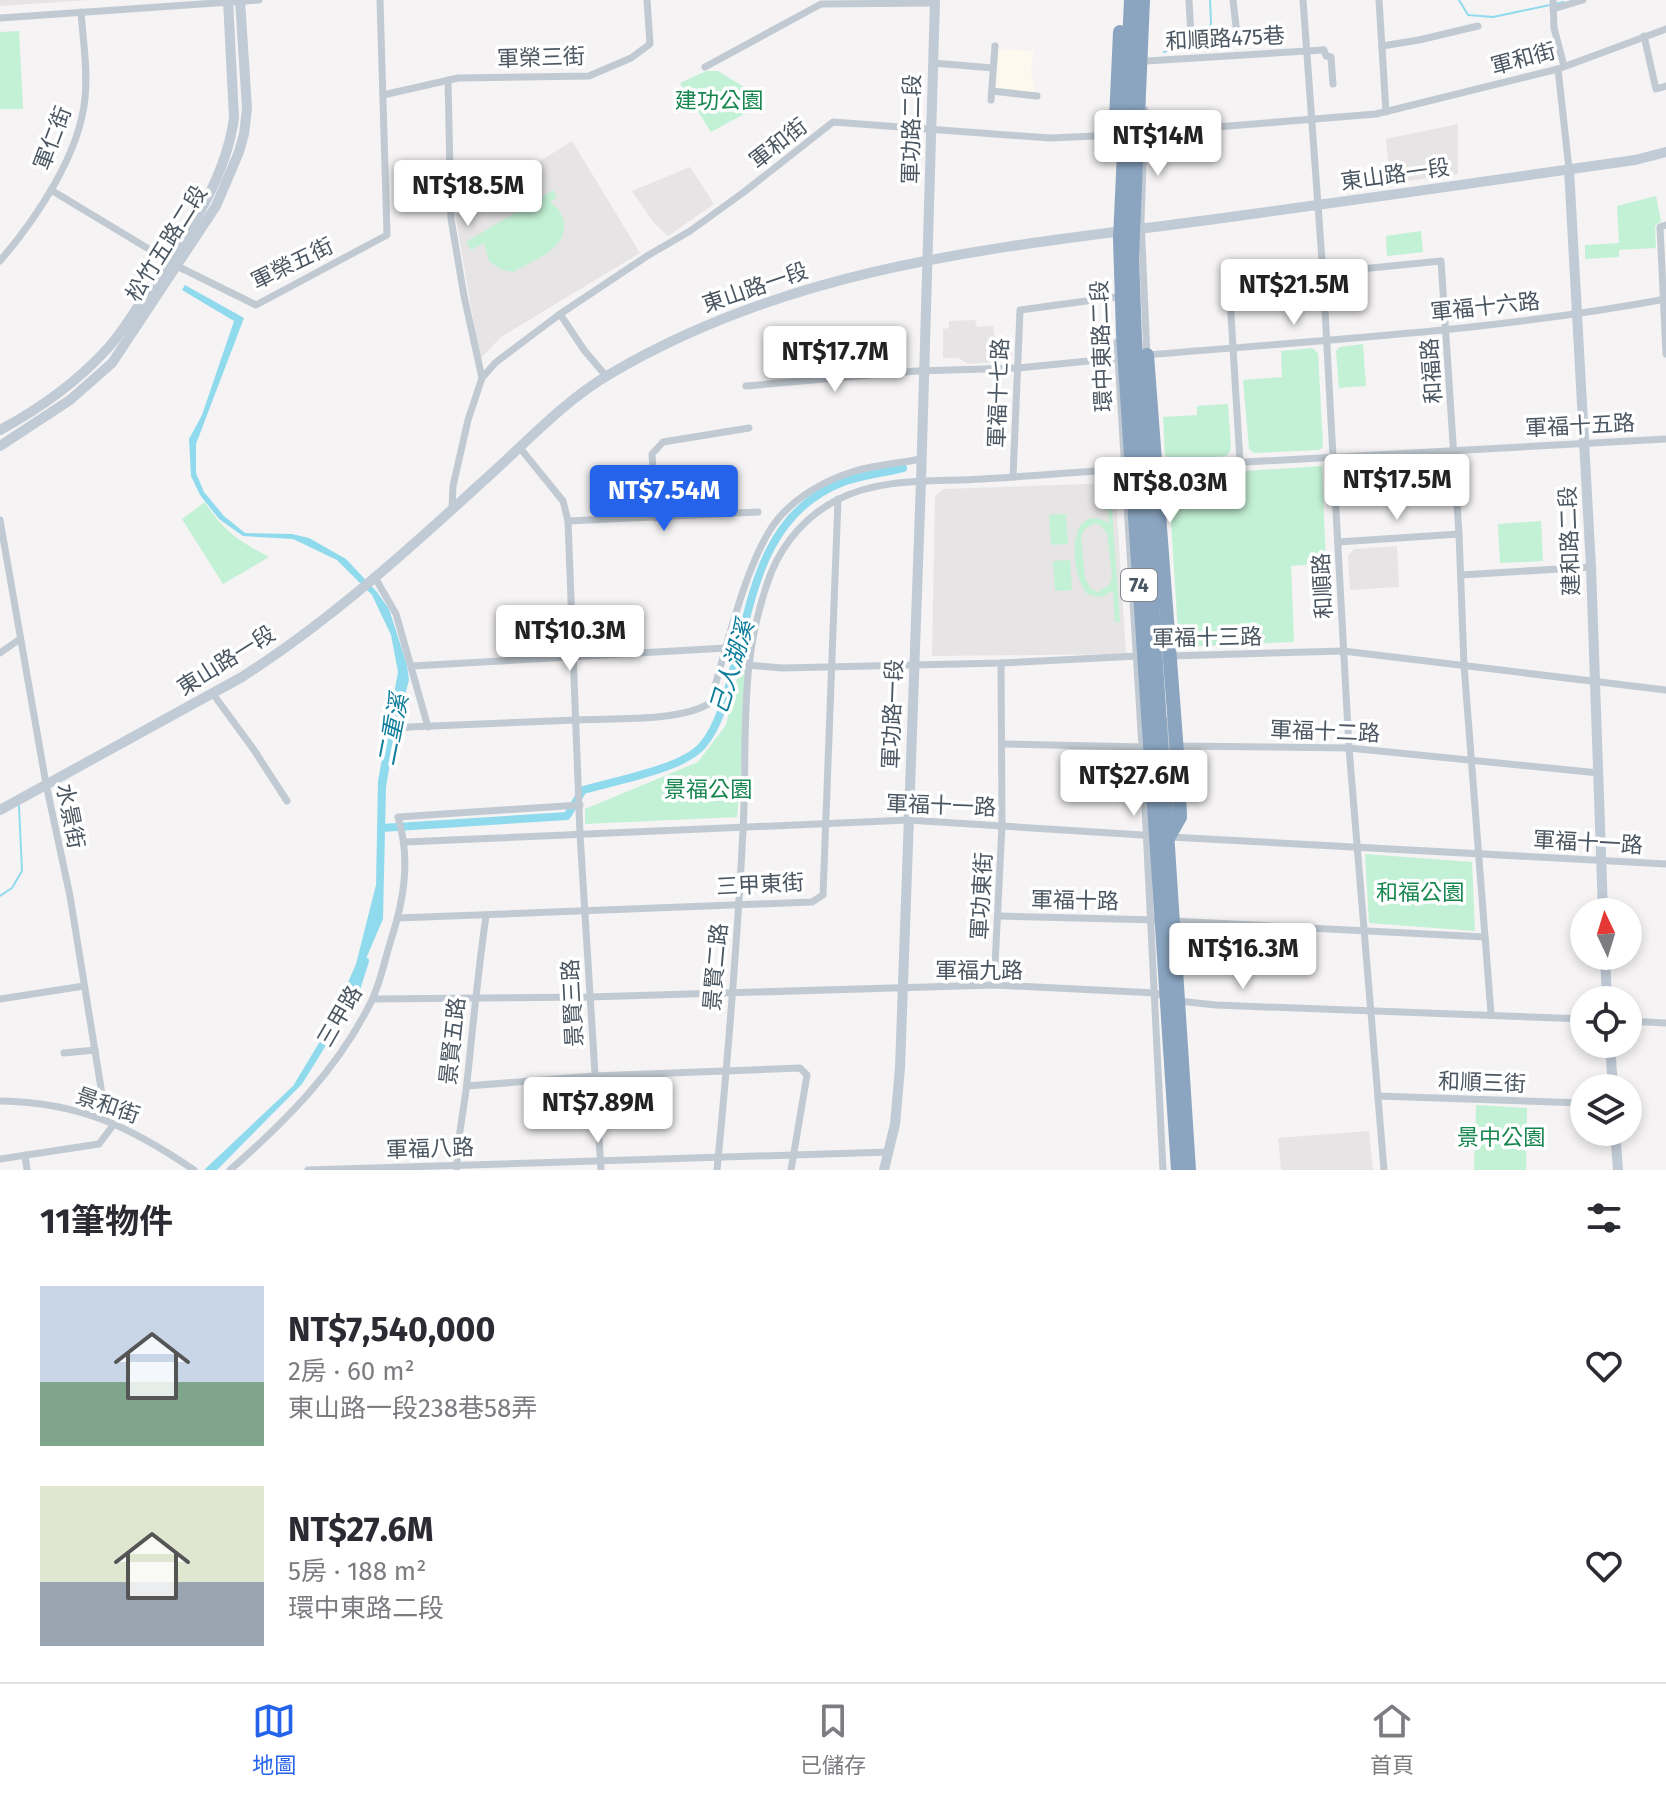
<!DOCTYPE html>
<html lang="zh-TW">
<head>
<meta charset="utf-8">
<style>
  body { margin:0; font-family:"Fira Sans","Noto Sans TC",sans-serif; background:#f2f2f3; color:#2b2b33; height:100vh; display:flex; flex-direction:column; font-size:30px; white-space:nowrap }
  * { box-sizing:border-box; margin:0 }
  p { font-size:26px; color:#7c7c81 }
  .icon { flex:none; width:44px; height:44px; fill:none; stroke:currentColor; stroke-width:2; stroke-linecap:round; stroke-linejoin:round }
  .map { position:relative; height:1170px; overflow:hidden }
  .side { display:flex; flex-direction:column; background:#fff; flex:1 }
  .side>* { flex:none }
  .needle { width:52px; rotate:356deg }
  .controls { position:absolute; left:1570px; top:898px; display:grid; gap:16px }
  .controls a { display:grid; place-items:center; width:72px; height:72px; border-radius:50%; background:#fff; box-shadow:0 4px 12px #0003; font-size:40px }
  .price { position:absolute; translate:-50% -68px; padding:0 18px; border-radius:8px; background:#fff; color:#222; font-size:26px; line-height:52px; filter:drop-shadow(0 2px 4px #0008) }
  .price::after { content:''; position:absolute; left:50%; top:48px; width:24px; height:18px; margin-left:-12px; background:inherit; clip-path:polygon(0 0,100% 0,50% 100%) }
  .price.active { background:#2563eb; color:#fff }
  ul { padding:0; list-style:none }
  li { display:flex; align-items:center; gap:24px; height:200px; padding:0 40px }
  li span { display:grid; place-items:center; flex:none; width:224px; height:160px; border-radius:0px; color:#555 }
  li>.icon { margin-inline-start:auto }
  span .icon { width:96px; height:96px; fill:#fffc; stroke-width:1 }
  li b { font-size:34px }
  h2 { display:flex; justify-content:space-between; align-items:center; height:96px; padding:0 40px; font-size:34px }
  .dock { display:flex; justify-content:space-around; align-items:center; height:112px; border-top:2px solid #e1e1e2; background:#fff; font-size:22px; color:#7c7c81 }
  .dock a { display:grid; justify-items:center; gap:4px }
  .dock .active { color:#2563eb }
  .map>svg:first-child { display:block }
  .commercial { fill:#fdf9ef }
  .education { fill:#e6e4e5 }
  .green { fill:#c3f1d5; fill-rule:evenodd }
  .water { fill:#90daee }
  .lines { fill:none; stroke-linecap:round; stroke-linejoin:round }
  .stream { stroke:#90daee; stroke-width:2 }
  .canal { stroke:#90daee; stroke-width:8 }
  .street { stroke:#c1cad2; stroke-width:7 }
  .secondary { stroke:#c1cbd6; stroke-width:10 }
  .highway { stroke:#8ba5c1; stroke-width:14 }
  .labels { text-anchor:middle; stroke-width:7; stroke-linejoin:round; paint-order:stroke }
  .shield { fill:#fff; stroke:#808990; stroke-width:2 }
  .shield-label { font-size:20px; font-weight:bold; fill:#4a5661 }
  .street-label { font-size:22px; fill:#4a5661; stroke:#fff }
  .park-label { font-size:22px; fill:#17864f; stroke:#fff }
  .water-label { font-size:24px; font-style:italic; fill:#0c7c9b; stroke:#fff }
</style>
</head>
<body>
<div class="map">
<svg width="1666" height="1170" viewBox="0 0 1666 1170">
  <rect width="100%" height="100%" fill="#f5f3f3"/>
  <polygon class="commercial" points="997,49 1034,51 1031,71 1035,93 993,89"/>
  <g class="education">
    <polygon points="0,0 89,0 0,6"/>
    <polygon points="1458,124 1458,174 1399,182 1398,172 1389,173 1386,139"/>
    <polygon points="572,141 640,253 501,337 480,359 455,214"/>
    <polygon points="690,167 714,204 668,236 653,222 632,191"/>
    <polygon points="975,320 977,327 993,326 996,345 1012,344 1012,356 1006,361 968,364 958,358 943,358 943,329 949,328 949,321"/>
    <polygon points="1115,483 1126,654 932,656 935,496 943,489"/>
    <polygon points="1397,546 1399,587 1350,590 1348,556 1354,549"/>
    <polygon points="1369,1131 1373,1170 1281,1170 1278,1138"/>
  </g>
  <g class="green">
    <polygon points="19,31 23,109 0,109 0,32"/>
    <polygon points="706,71 718,71 749,90 751,101 755,108 711,132 680,83"/>
    <path d="M553,190L557,197L550,202C558,208 562,213 564,222C567,250 533,260 513,272L502,270L489,261L484,243L471,250L466,242Z"/>
    <polygon points="1656,196 1661,221 1655,226 1656,248 1619,250 1619,257 1585,259 1585,245 1619,243 1617,206"/>
    <polygon points="1421,231 1423,252 1387,256 1386,236"/>
    <polygon points="1363,344 1366,386 1339,388 1336,351 1340,347"/>
    <polygon points="1312,348 1318,353 1323,446 1320,450 1254,453 1249,449 1243,380 1282,377 1281,351"/>
    <polygon points="1228,404 1231,450 1226,456 1171,460 1165,455 1163,417 1197,415 1197,406"/>
    <polygon points="1322,466 1326,563 1291,566 1294,642 1179,647 1168,476"/>
    <path d="M1107,493H1111L1120,622H1115L1113,591L1102,597L1089,595C1069,579 1065,498 1109,523ZM1094,524L1100,525L1107,533L1112,577L1109,585L1098,592L1091,589L1085,578L1081,536L1085,529Z"/>
    <path d="M205,502C223,531 239,541 269,557L223,584L182,519Z"/>
    <polygon points="1066,514 1068,544 1051,545 1049,515"/>
    <polygon points="1541,521 1543,561 1500,563 1498,524"/>
    <polygon points="1070,560 1072,590 1055,591 1053,561"/>
    <polygon points="742,658 748,658 750,663 737,817 585,824 585,809 698,762 726,725"/>
    <polygon points="1365,854 1472,862 1475,931 1369,923"/>
    <polygon points="1476,1105 1527,1108 1526,1170 1474,1170"/>
  </g>
  <polygon class="water" points="185,285 244,318 196,444 196,473 204,492 224,516 245,533 292,534 309,538 346,559 377,592 389,609 407,665 409,680 395,733 386,787 383,919 335,1031 302,1084 217,1170 204,1170 293,1086 328,1028 356,964 376,885 378,781 398,672 391,635 372,595 337,560 293,539 243,536 219,519 200,495 191,476 189,439 202,415 234,321 182,290"/>
  <g class="lines">
    <g class="stream">
      <polyline points="1459,0 1468,15 1493,17 1564,2"/>
      <polyline points="1164,52 1207,36 1211,23 1210,0"/>
      <polyline points="0,896 12,888 22,871 19,806"/>
    </g>
    <g class="canal">
      <path d="M381,828L567,816L583,790C614,781 682,769 702,746C719,727 728,692 734,667C753,594 763,513 843,482C861,475 883,473 903,468"/>
      <polyline points="337,1024 353,999 365,961"/>
    </g>
    <g class="street">
      <polyline points="1189,0 1191,36"/>
      <polyline points="1233,0 1236,26"/>
      <polyline points="1303,0 1323,274 1349,748 1384,1170"/>
      <polyline points="1379,0 1386,112"/>
      <polyline points="1553,0 1554,28 1564,66"/>
      <polyline points="1553,9 1583,0"/>
      <polyline points="0,18 259,0"/>
      <polyline points="1644,36 1656,89 1666,86"/>
      <polyline points="1382,46 1419,40 1478,26"/>
      <polyline points="1324,50 1326,56 1331,57 1333,84"/>
      <polyline points="1147,61 1323,50"/>
      <polyline points="933,63 993,68"/>
      <polyline points="705,67 821,4 934,3"/>
      <polyline points="1558,69 1569,169"/>
      <polyline points="448,80 451,219 464,296 482,378"/>
      <polyline points="992,91 1037,96"/>
      <polyline points="383,95 458,78 589,76 631,58 650,44 647,0"/>
      <polyline points="991,100 995,46"/>
      <polyline points="1145,110 1141,220 1147,357"/>
      <polyline points="51,190 177,266 256,305 387,235 380,0"/>
      <polyline points="1666,225 1660,227 1666,354"/>
      <path d="M0,261C36,219 80,154 85,98C88,70 83,40 81,12"/>
      <polyline points="560,314 584,350 606,376"/>
      <polyline points="1117,342 1142,747 1163,1170"/>
      <path d="M1147,355C1320,340 1495,331 1666,299"/>
      <polyline points="746,386 917,371 1018,368 1119,358"/>
      <polyline points="520,448 563,501 568,521 580,834 601,1170"/>
      <polyline points="1240,462 1229,282 1441,261 1459,534 1464,665 1491,1014"/>
      <polyline points="1154,467 1666,439"/>
      <polyline points="1013,477 1020,310 1116,297"/>
      <polyline points="452,509 453,486 468,420 482,378 495,363 560,314 647,256 690,231 744,192 833,122 1050,138 1118,135 1376,114 1558,69 1666,29"/>
      <polyline points="656,518 652,454 663,442 749,428"/>
      <polyline points="0,520 46,784 70,896 106,1119"/>
      <polyline points="568,521 758,512"/>
      <polyline points="1338,542 1459,534"/>
      <polyline points="1461,575 1591,567"/>
      <polyline points="374,576 396,614 428,727"/>
      <polyline points="726,648 747,665 782,668 1001,663 1138,656"/>
      <polyline points="0,653 20,639"/>
      <polyline points="1171,656 1343,651 1666,690"/>
      <polyline points="412,666 726,648"/>
      <polyline points="213,694 254,750 287,801"/>
      <polyline points="1168,721 1173,820"/>
      <path d="M385,731L409,727C465,725 521,722 576,720C613,718 680,722 710,703C726,651 744,567 774,524C793,498 825,480 855,471C876,465 900,463 921,459"/>
      <polyline points="1002,744 1144,747"/>
      <polyline points="1176,746 1349,748 1599,773"/>
      <polyline points="1170,837 1666,864"/>
      <polyline points="405,842 908,820 1158,836"/>
      <polyline points="998,916 1156,920"/>
      <polyline points="398,918 812,902 823,895 838,499"/>
      <polyline points="1172,921 1485,937"/>
      <polyline points="994,985 1002,825 1001,663"/>
      <polyline points="0,999 84,986"/>
      <polyline points="373,999 589,997 994,985 1156,993 1166,997"/>
      <polyline points="1178,1001 1216,1005 1584,1019"/>
      <polyline points="1628,1021 1666,1023"/>
      <polyline points="64,1053 95,1050"/>
      <polyline points="467,1086 594,1076 800,1068 807,1075 791,1170"/>
      <polyline points="1378,1096 1584,1103"/>
      <path d="M0,1101C79,1102 131,1127 194,1170"/>
      <polyline points="25,1155 27,1170"/>
      <polyline points="0,1159 99,1144 114,1124"/>
      <path d="M457,1168C457,1138 464,1111 467,1082C473,1026 478,971 486,916"/>
      <path d="M230,1170C286,1121 338,1069 371,1002C380,984 384,963 390,943C404,901 411,860 398,817L580,805"/>
      <polyline points="308,1170 889,1152"/>
      <path d="M717,1170C728,1057 737,944 743,831C748,740 737,662 771,573C784,541 808,514 839,499C882,477 936,482 982,479C1033,476 1083,472 1134,468"/>
    </g>
    <g class="secondary">
      <polyline points="1569,169 1591,567 1603,912"/>
      <path d="M0,430C39,409 77,382 107,349C122,333 134,312 147,293C183,240 225,184 234,118L228,0"/>
      <polyline points="0,446 70,400 112,363 216,206 239,152 244,134 247,109 240,0"/>
      <path d="M0,810L242,677C328,622 406,552 481,483C522,447 562,402 610,374C795,265 993,248 1201,221C1346,202 1490,180 1635,160L1666,152"/>
      <polyline points="1605,956 1607,1000"/>
      <polyline points="1610,1044 1613,1088"/>
      <polyline points="1615,1132 1618,1170"/>
      <polyline points="884,1170 895,1124 900,1068 921,481 935,0"/>
    </g>
    <g class="highway">
      <polyline points="1131,0 1120,239 1123,334 1178,1170"/>
      <polyline points="1143,0 1132,256 1135,339 1189,1170"/>
      <polyline points="1116,119 1120,32"/>
      <polyline points="1147,355 1178,766 1180,817 1167,840"/>
    </g>
  </g>
  <g class="labels">
    <rect class="shield" x="1121" y="569" width="36" height="32" rx="6"/>
    <g class="shield-label">
      <text x="1139" y="592">74</text>
    </g>
    <g class="street-label">
      <text transform="translate(1225 38) rotate(-3)" y="8">和順路475巷</text>
      <text transform="translate(541 57) rotate(-2)" y="8">軍榮三街</text>
      <text transform="translate(1523 58) rotate(-15)" y="8">軍和街</text>
      <text transform="translate(911 129) rotate(-89)" y="8">軍功路二段</text>
      <text transform="translate(52 138) rotate(-69)" y="8">軍仁街</text>
      <text transform="translate(778 143) rotate(-38)" y="8">軍和街</text>
      <text transform="translate(1395 174) rotate(-8)" y="8">東山路一段</text>
      <text transform="translate(166 243) rotate(-58)" y="8">松竹五路二段</text>
      <text transform="translate(292 263) rotate(-26)" y="8">軍榮五街</text>
      <text transform="translate(755 287) rotate(-19)" y="8">東山路一段</text>
      <text transform="translate(1485 306) rotate(-6)" y="8">軍福十六路</text>
      <text transform="translate(1101 346) rotate(-92)" y="8">環中東路二段</text>
      <text transform="translate(1431 371) rotate(-94)" y="8">和福路</text>
      <text transform="translate(998 393) rotate(-88)" y="8">軍福十七路</text>
      <text transform="translate(1580 425) rotate(-3)" y="8">軍福十五路</text>
      <text transform="translate(1569 541) rotate(-92)" y="8">建和路二段</text>
      <text transform="translate(1322 586) rotate(-93)" y="8">和順路</text>
      <text transform="translate(1207 637) rotate(-1)" y="8">軍福十三路</text>
      <text transform="translate(226 660) rotate(-32)" y="8">東山路一段</text>
      <text transform="translate(892 714) rotate(-88)" y="8">軍功路一段</text>
      <text transform="translate(1325 731) rotate(2)" y="8">軍福十二路</text>
      <text transform="translate(941 805) rotate(2)" y="8">軍福十一路</text>
      <text transform="translate(71 816) rotate(79)" y="8">水景街</text>
      <text transform="translate(1588 842) rotate(3)" y="8">軍福十一路</text>
      <text transform="translate(760 884) rotate(-3)" y="8">三甲東街</text>
      <text transform="translate(981 896) rotate(-87)" y="8">軍功東街</text>
      <text transform="translate(1075 900) rotate(1)" y="8">軍福十路</text>
      <text transform="translate(715 967) rotate(-85)" y="8">景賢二路</text>
      <text x="979" y="978">軍福九路</text>
      <text transform="translate(572 1003) rotate(-93)" y="8">景賢三路</text>
      <text transform="translate(339 1016) rotate(-60)" y="8">三甲路</text>
      <text transform="translate(452 1041) rotate(-84)" y="8">景賢五路</text>
      <text transform="translate(1482 1082) rotate(2)" y="8">和順三街</text>
      <text transform="translate(108 1105) rotate(19)" y="8">景和街</text>
      <text transform="translate(430 1148) rotate(-2)" y="8">軍福八路</text>
    </g>
    <g class="park-label">
      <text x="719" y="108">建功公園</text>
      <text x="708" y="797">景福公園</text>
      <text x="1420" y="900">和福公園</text>
      <text x="1501" y="1145">景中公園</text>
    </g>
    <g class="water-label">
      <text transform="translate(732 667) rotate(-73)" y="8">己人湖溪</text>
      <text transform="translate(393 730) rotate(-79)" y="8">二重溪</text>
    </g>
  </g>
</svg>
<div class="controls">
<a><svg class="needle" viewBox="-14 -14 28 28"><path d="M0-13l5 13h-10z" fill="#e53935"/><path d="M0 13l5-13h-10z" fill="#7c7c81"/></svg></a>
<a><svg class="icon" aria-label="locate" viewBox="0 0 24 24"><circle cx="12" cy="12" r="6"/><path d="M12 2v4M12 18v4M2 12h4M18 12h4"/></svg></a>
<a><svg class="icon" aria-label="layers" viewBox="0 0 24 24"><path d="M12 4l9 5-9 5-9-5zM3 14l9 5 9-5"/></svg></a>
</div>
<b class="price" style="left:1158px;top:178px">NT$14M</b>
<b class="price" style="left:468px;top:228px">NT$18.5M</b>
<b class="price" style="left:1294px;top:327px">NT$21.5M</b>
<b class="price" style="left:835px;top:394px">NT$17.7M</b>
<b class="price" style="left:1397px;top:522px">NT$17.5M</b>
<b class="price" style="left:1170px;top:525px">NT$8.03M</b>
<b class="price active" style="left:664px;top:533px">NT$7.54M</b>
<b class="price" style="left:570px;top:673px">NT$10.3M</b>
<b class="price" style="left:1134px;top:818px">NT$27.6M</b>
<b class="price" style="left:1243px;top:991px">NT$16.3M</b>
<b class="price" style="left:598px;top:1145px">NT$7.89M</b>
</div>
<section class="side">
<h2>11筆物件<svg class="icon" aria-label="filters" viewBox="0 0 24 24"><path d="M4 7h16M4 17h16"/><circle cx="9" cy="7" r="2"/><circle cx="15" cy="17" r="2"/></svg></h2>
<ul>
<li><span style="background:linear-gradient(#c9d6e8 60%,#7fa58c 0)"><svg class="icon" aria-label="home" viewBox="0 0 24 24"><path d="M3 11l9-7 9 7M6 9v11h12V9"/></svg></span><div><b>NT$7,540,000</b><p>2房 · 60 m²</p><p>東山路一段238巷58弄</p></div><svg class="icon" aria-label="heart" viewBox="0 0 24 24"><path d="M12 20l-8-8c-3-5 5-10 8-4 3-6 11-1 8 4z"/></svg></li>
<li><span style="background:linear-gradient(#dfe7d0 60%,#9aa5b1 0)"><svg class="icon" aria-label="home" viewBox="0 0 24 24"><path d="M3 11l9-7 9 7M6 9v11h12V9"/></svg></span><div><b>NT$27.6M</b><p>5房 · 188 m²</p><p>環中東路二段</p></div><svg class="icon" aria-label="heart" viewBox="0 0 24 24"><path d="M12 20l-8-8c-3-5 5-10 8-4 3-6 11-1 8 4z"/></svg></li>
</ul>
</section>
<nav class="dock">
<a class="active"><svg class="icon" aria-label="map" viewBox="0 0 24 24"><path d="M3 6l6-2 6 2 6-2v14l-6 2-6-2-6 2zM9 4v14M15 6v14"/></svg>地圖</a>
<a><svg class="icon" aria-label="saved" viewBox="0 0 24 24"><path d="M7 4h10v16l-5-4-5 4z"/></svg>已儲存</a>
<a><svg class="icon" aria-label="home" viewBox="0 0 24 24"><path d="M3 11l9-7 9 7M6 9v11h12V9"/></svg>首頁</a>
</nav>
</body>
</html>
